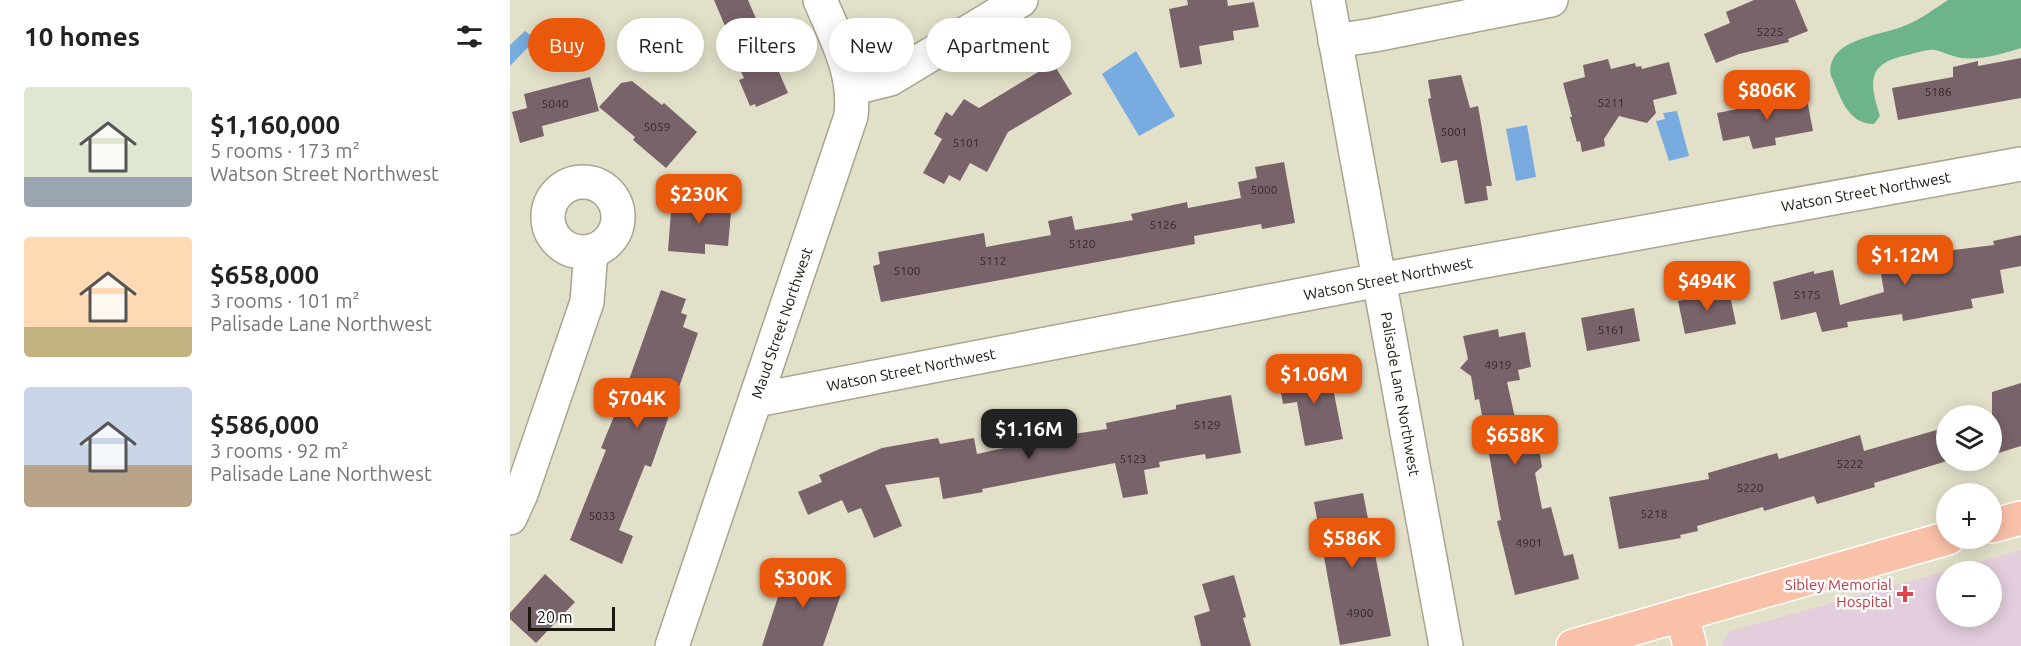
<!DOCTYPE html>
<html lang="en">
<head>
<meta charset="utf-8">
<style>
  body { margin:0; font-family:Ubuntu,sans-serif; background:#f6f6f6; color:#222; height:100vh; display:flex; flex-direction:column; font-size:22px; white-space:nowrap }
  * { box-sizing:border-box; margin:0 }
  p { font-size:20px; color:#767676 }
  .icon { flex:none; width:33px; height:33px; fill:none; stroke:currentColor; stroke-width:2; stroke-linecap:round; stroke-linejoin:round }
  .map { position:relative; flex:1; overflow:hidden }
  .panel { display:flex; flex-direction:column; background:#fff; width:510px }
  .panel>* { flex:none }
  .guide { position:absolute; left:18px; top:18px; width:570px; height:54px; display:flex; gap:12px }
  .controls { position:absolute; left:1426px; top:405px; display:grid; gap:12px }
  .controls a { display:grid; place-items:center; width:66px; height:66px; border-radius:50%; background:#fff; box-shadow:0 3px 15px #0003; font-size:30px }
  .scale { position:absolute; left:18px; bottom:15px; width:87px; box-sizing:border-box; padding-left:6px; border:3px solid #19170f; border-top:0; font-size:16px; line-height:21px; white-space:nowrap; color:#19170f; -webkit-text-stroke:4px #fff; paint-order:stroke }
  .price { position:absolute; translate:-50% -51px; padding:0 14px; border-radius:12px; background:#ea580c; color:#fff; font-size:20px; line-height:39px; filter:drop-shadow(0 2px 3px #0008) }
  .price::after { content:''; position:absolute; left:50%; top:36px; width:18px; height:14px; margin-left:-9px; background:inherit; clip-path:polygon(0 0,100% 0,50% 100%) }
  .price.active { background:#222; color:#fff }
  ul { padding:0; list-style:none }
  li { display:flex; align-items:center; gap:18px; height:150px; padding:0 24px }
  li span { display:grid; place-items:center; flex:none; width:168px; height:120px; border-radius:6px; color:#555 }
  li>.icon { margin-inline-start:auto }
  span .icon { width:72px; height:72px; fill:#fffc; stroke-width:1 }
  li b { font-size:26px }
  h2 { display:flex; justify-content:space-between; align-items:center; height:72px; padding:0 24px; font-size:26px }
  .pill { padding:0 21px; border-radius:27px; background:#fff; box-shadow:0 3px 15px #0003; font-size:21px; line-height:54px }
  .pill.active { background:#ea580c; color:#fff }
  main { display:flex; flex:1; min-height:0 }
  .map>svg:first-child { display:block }
  .medical { fill:#e2cedd; fill-rule:evenodd }
  .forest { fill:#6db48b }
  .water { fill:#78ace0 }
  .building { fill:#79636b }
  .lines { fill:none; stroke-linecap:round; stroke-linejoin:round }
  .minor-casing { stroke:#a8a48f; stroke-width:36 }
  .major-casing { stroke:#fff; stroke-width:36 }
  .minor { stroke:#fff; stroke-width:33 }
  .major { stroke:#fac1a9; stroke-width:33 }
  .health-dot { fill:#e0444e; stroke:#fff; stroke-width:2 }
  .labels { text-anchor:middle; stroke-width:5; stroke-linejoin:round; paint-order:stroke }
  .number-label { font-size:12px; fill:#312a26 }
  .street-label { font-size:15px; fill:#19170f; stroke:#fff }
  .health-label { font-size:15px; fill:#be3a42; stroke:#fff; text-anchor:end }
</style>
</head>
<body>
<main>
<section class="panel">
<h2>10 homes<svg class="icon" aria-label="filters" viewBox="0 0 24 24"><path d="M4 7h16M4 17h16"/><circle cx="9" cy="7" r="2"/><circle cx="15" cy="17" r="2"/></svg></h2>
<ul>
<li><span style="background:linear-gradient(#dfe7d0 75%,#9aa5b1 0)"><svg class="icon" aria-label="home" viewBox="0 0 24 24"><path d="M3 11l9-7 9 7M6 9v11h12V9"/></svg></span><div><b>$1,160,000</b><p>5 rooms · 173 m²</p><p>Watson Street Northwest</p></div></li>
<li><span style="background:linear-gradient(#ffd9b3 75%,#c2b280 0)"><svg class="icon" aria-label="home" viewBox="0 0 24 24"><path d="M3 11l9-7 9 7M6 9v11h12V9"/></svg></span><div><b>$658,000</b><p>3 rooms · 101 m²</p><p>Palisade Lane Northwest</p></div></li>
<li><span style="background:linear-gradient(#c9d6e8 65%,#b9a48a 0)"><svg class="icon" aria-label="home" viewBox="0 0 24 24"><path d="M3 11l9-7 9 7M6 9v11h12V9"/></svg></span><div><b>$586,000</b><p>3 rooms · 92 m²</p><p>Palisade Lane Northwest</p></div></li>
</ul>
</section>
<div class="map">
<svg width="1511" height="646" viewBox="0 0 1511 646">
  <rect width="100%" height="100%" fill="#e3e0c9"/>
  <path class="medical" d="M1511,550V646H1212L1218,632ZM1437,572H1482V616H1437Z"/>
  <path class="forest" d="M1438,0H1511V48C1492,54 1472,60 1452,58C1443,57 1434,52 1425,50C1417,49 1406,53 1398,55C1357,63 1359,81 1370,116L1364,124C1337,124 1331,97 1321,76C1315,39 1370,36 1394,26C1410,20 1424,9 1438,0Z"/>
  <g class="water">
    <polygon points="15,31 26,39 0,66 0,45"/>
    <polygon points="626,51 665,116 629,136 592,74"/>
    <polygon points="1167,111 1179,156 1159,161 1146,121 1155,119 1153,113"/>
    <polygon points="1017,125 1026,177 1006,181 996,129"/>
  </g>
  <g class="building">
    <polygon points="204,0 238,0 278,93 246,107 245,104 240,106 229,80 234,78 225,59 228,57"/>
    <polygon points="677,0 717,0 718,6 744,2 749,27 723,31 724,40 689,46 692,64 670,68 659,9 678,5"/>
    <polygon points="1244,0 1285,0 1298,31 1278,39 1279,42 1229,54 1206,63 1194,34 1220,23 1216,12"/>
    <polygon points="1511,58 1511,98 1388,120 1382,88 1443,77 1443,67 1468,61 1468,66"/>
    <polygon points="1098,59 1101,69 1125,63 1126,67 1131,66 1132,69 1159,62 1167,94 1143,100 1146,113 1137,123 1109,116 1094,139 1095,146 1072,152 1070,141 1067,142 1060,117 1062,117 1053,83 1075,77 1073,65"/>
    <polygon points="543,63 562,94 498,132 477,172 460,163 450,181 439,175 434,184 413,173 432,139 424,134 436,112 442,116 454,99 469,108"/>
    <polygon points="951,75 960,108 968,106 982,186 976,186 978,200 955,204 947,160 931,163 918,99 921,98 918,80"/>
    <polygon points="80,77 89,111 32,126 34,136 10,143 2,112 17,108 14,94"/>
    <polygon points="122,81 152,105 154,103 187,132 156,168 123,140 125,137 89,107 111,83"/>
    <polygon points="1296,94 1303,131 1265,138 1266,145 1243,149 1239,136 1213,141 1207,113 1233,108 1233,106"/>
    <polygon points="774,162 785,223 752,229 751,224 684,236 685,244 371,302 363,266 370,264 368,252 474,233 476,247 541,235 538,221 562,216 565,230 623,220 621,214 677,202 678,208 731,198 728,182 747,178 745,167"/>
    <polygon points="162,198 222,202 218,246 195,244 195,254 158,251"/>
    <polygon points="1511,235 1511,266 1490,270 1494,293 1461,299 1463,308 1393,321 1392,314 1337,322 1338,327 1312,332 1306,312 1271,320 1263,282 1304,271 1304,274 1323,270 1330,305 1374,292 1369,262 1395,258 1395,256 1484,245 1483,241"/>
    <polygon points="151,290 176,299 171,313 177,315 173,327 188,333 141,467 135,465 109,530 123,536 112,564 60,540 96,450 91,448 120,377"/>
    <polygon points="1219,291 1226,324 1175,334 1168,301"/>
    <polygon points="1124,308 1130,341 1077,351 1071,318"/>
    <polygon points="988,329 989,337 1015,332 1021,367 1008,370 1010,380 997,382 1008,431 1026,428 1032,467 1025,473 1032,509 1041,507 1054,556 1063,554 1069,579 1005,595 987,521 991,520 969,399 965,400 961,376 950,368 958,359 953,336"/>
    <polygon points="819,368 833,439 795,446 787,402 773,404 768,377"/>
    <polygon points="1511,383 1511,446 1482,455 1482,392"/>
    <polygon points="721,395 731,453 696,459 695,454 649,462 650,467 634,470 638,494 613,498 605,463 472,489 473,492 433,499 429,477 375,485 392,526 364,538 351,508 338,513 332,500 298,515 288,492 312,482 309,475 372,448 428,438 430,444 464,438 467,454 550,436 597,429 596,423 666,409 666,405"/>
    <polygon points="1437,427 1437,461 1364,483 1365,487 1307,504 1304,496 1254,511 1253,507 1187,526 1188,531 1170,535 1171,538 1109,549 1099,497 1199,479 1198,473 1267,453 1269,459 1350,435 1354,451"/>
    <polygon points="853,493 881,636 830,645 804,502"/>
    <polygon points="279,563 335,583 313,646 252,646"/>
    <polygon points="35,574 65,602 26,643 0,619 0,613"/>
    <polygon points="724,575 736,617 733,618 741,646 691,646 684,616 700,611 692,584"/>
  </g>
  <g class="lines">
    <g class="minor-casing">
      <g id="minor">
        <polyline points="818,0 936,646"/>
        <polyline points="825,41 864,35 1041,0"/>
        <polyline points="342,86 352,86 380,79 511,0"/>
        <circle cx="73" cy="217" r="35"/>
        <polyline points="246,400 869,280 1511,164"/>
        <polyline points="0,518 11,494 77,302 81,251"/>
        <path d="M162,646L341,116C346,73 326,38 310,0"/>
      </g>
    </g>
    <g class="major-casing">
      <g id="major">
        <polyline points="1482,526 1511,518"/>
        <polyline points="1172,615 1180,646"/>
        <polyline points="1063,646 1438,538"/>
      </g>
    </g>
    <use href="#minor" class="minor"/>
    <use href="#major" class="major"/>
  </g>
  <path class="health-dot" d="M1392 585h6v6h6v6h-6v6h-6v-6h-6v-6h6z"/>
  <g class="labels">
    <g class="number-label">
      <text x="1260" y="36">5225</text>
      <text x="1428" y="96">5186</text>
      <text x="1101" y="107">5211</text>
      <text x="45" y="108">5040</text>
      <text x="147" y="131">5059</text>
      <text x="944" y="136">5001</text>
      <text x="456" y="147">5101</text>
      <text x="754" y="194">5000</text>
      <text x="653" y="229">5126</text>
      <text x="572" y="248">5120</text>
      <text x="483" y="265">5112</text>
      <text x="397" y="275">5100</text>
      <text x="1297" y="299">5175</text>
      <text x="1101" y="334">5161</text>
      <text x="988" y="369">4919</text>
      <text x="697" y="429">5129</text>
      <text x="623" y="463">5123</text>
      <text x="1340" y="468">5222</text>
      <text x="1240" y="492">5220</text>
      <text x="1144" y="518">5218</text>
      <text x="92" y="520">5033</text>
      <text x="1019" y="547">4901</text>
      <text x="850" y="617">4900</text>
    </g>
    <g class="street-label">
      <text transform="translate(1356 192) rotate(-10)" y="5">Watson Street Northwest</text>
      <text transform="translate(878 279) rotate(-11)" y="5">Watson Street Northwest</text>
      <text transform="translate(272 323) rotate(-71)" y="5">Maud Street Northwest</text>
      <text transform="translate(401 370) rotate(-11)" y="5">Watson Street Northwest</text>
      <text transform="translate(890 394) rotate(80)" y="5">Palisade Lane Northwest</text>
    </g>
    <g class="health-label">
      <text x="1382" y="590">Sibley Memorial<tspan x="1382" dy="17">Hospital</tspan></text>
    </g>
  </g>
</svg>
<div class="controls">
<a><svg class="icon" aria-label="layers" viewBox="0 0 24 24"><path d="M12 4l9 5-9 5-9-5zM3 14l9 5 9-5"/></svg></a>
<a>+</a>
<a>−</a>
</div>
<div class="scale">20 m</div>
<b class="price" style="left:1257px;top:121px">$806K</b>
<b class="price" style="left:189px;top:225px">$230K</b>
<b class="price" style="left:1395px;top:286px">$1.12M</b>
<b class="price" style="left:1197px;top:312px">$494K</b>
<b class="price" style="left:804px;top:405px">$1.06M</b>
<b class="price" style="left:127px;top:429px">$704K</b>
<b class="price active" style="left:519px;top:460px">$1.16M</b>
<b class="price" style="left:1005px;top:466px">$658K</b>
<b class="price" style="left:842px;top:569px">$586K</b>
<b class="price" style="left:293px;top:609px">$300K</b>
<div class="guide">
<a class="pill active">Buy</a>
<a class="pill">Rent</a>
<a class="pill">Filters</a>
<a class="pill">New</a>
<a class="pill">Apartment</a>
</div>
</div>
</main>
</body>
</html>
